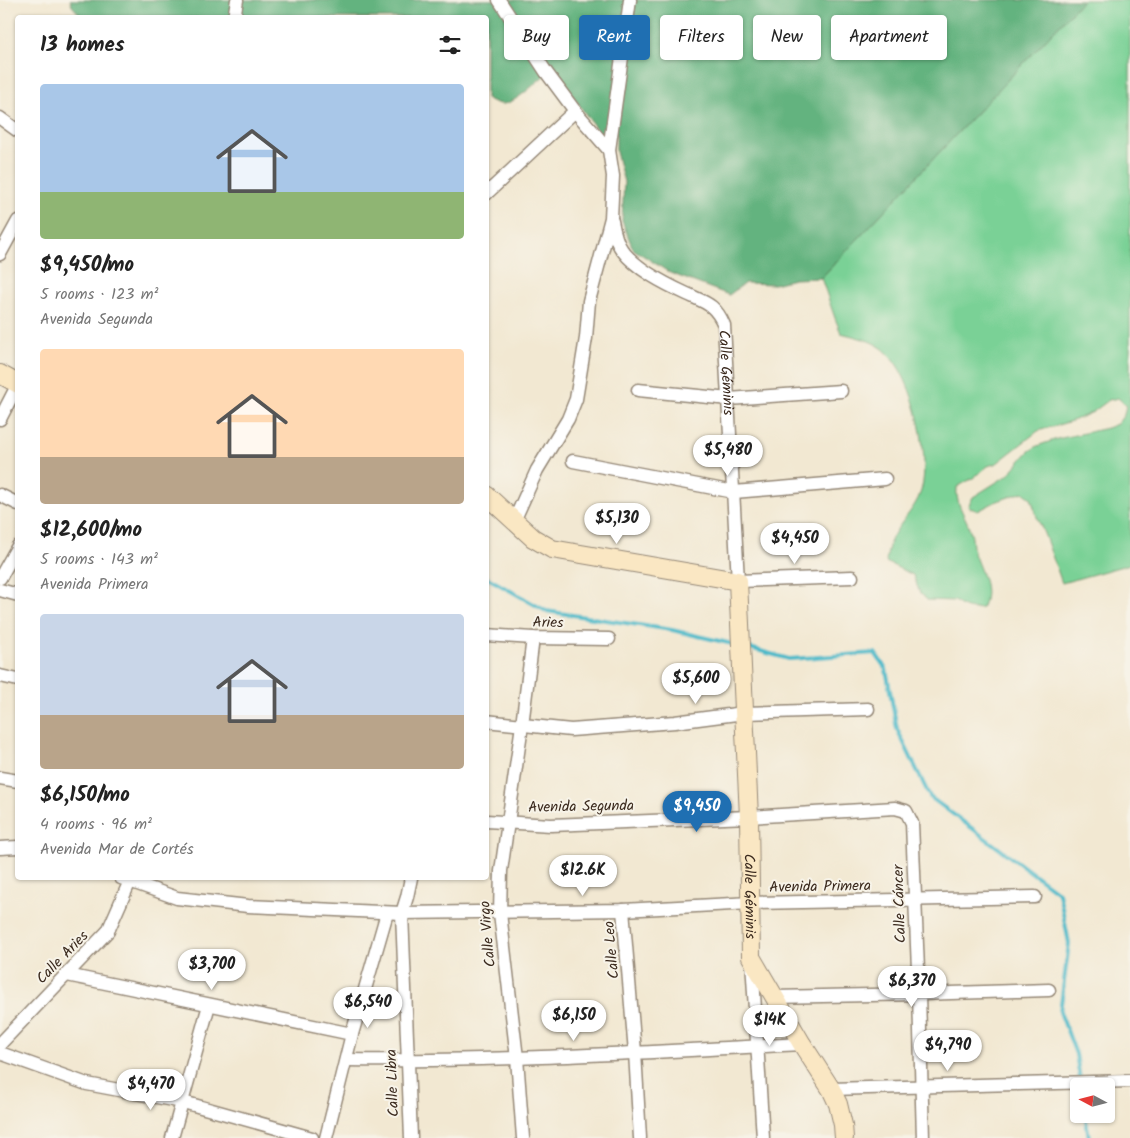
<!DOCTYPE html>
<html lang="en">
<head>
<meta charset="utf-8">
<style>
  body { margin:0; font-family:Kalam,sans-serif; background:#f6f6f6; color:#222; height:100vh; display:flex; flex-direction:column; font-size:19px; white-space:nowrap }
  * { box-sizing:border-box; margin:0 }
  p { font-size:16px; color:#767676 }
  .icon { flex:none; width:28px; height:28px; fill:none; stroke:currentColor; stroke-width:2; stroke-linecap:round; stroke-linejoin:round }
  .map { position:relative; flex:1; overflow:hidden }
  .drawer { position:absolute; left:15px; top:15px; width:474px; height:865px; display:flex; flex-direction:column; background:#fff; border-radius:5px; box-shadow:0 1px 4px #0004 }
  .drawer>* { flex:none }
  .hud { position:absolute; left:504px; top:15px; width:475px; height:45px; display:flex; gap:10px }
  .needle { width:32px; rotate:277deg }
  .fabs { position:absolute; left:1070px; top:1078px; display:grid; gap:10px }
  .fabs a { display:grid; place-items:center; width:45px; height:45px; border-radius:5px; background:#fff; box-shadow:0 1px 4px #0004; font-size:25px }
  .price { position:absolute; translate:-50% -42px; padding:0 11px; border-radius:18px; background:#fff; color:#222; font-size:16px; line-height:32px; filter:drop-shadow(0 1px 2px #0008) }
  .price::after { content:''; position:absolute; left:50%; top:30px; width:15px; height:11px; margin-left:-8px; background:inherit; clip-path:polygon(0 0,100% 0,50% 100%) }
  .price.selected { background:#1f6fb2; color:#fff }
  ul { padding:0; list-style:none }
  li { display:grid; align-content:center; gap:10px; height:265px; padding:0 25px }
  li span { display:grid; place-items:center; height:155px; border-radius:5px; color:#555 }
  li>.icon { margin-inline-start:auto }
  span .icon { width:90px; height:90px; fill:#fffc; stroke-width:1 }
  li b { font-size:21px }
  h2 { display:flex; justify-content:space-between; align-items:center; height:60px; padding:0 25px; font-size:21px }
  .tag { padding:0 18px; border-radius:5px; background:#fff; box-shadow:0 1px 4px #0004; font-size:18px; line-height:45px }
  .tag.selected { background:#1f6fb2; color:#fff }
  .map>svg:first-child { display:block }
  .green { fill:#7ad196; stroke:#5a7e5a }
  .forest { fill:#63b37f; stroke:#4f6e4e }
  .lines { fill:none; stroke-linecap:round; stroke-linejoin:round }
  .stream { stroke:#4ebac9; stroke-width:4 }
  .street-casing { stroke:#968978; stroke-width:15 }
  .secondary-casing { stroke:#968978; stroke-width:20 }
  .street { stroke:#fff; stroke-width:12 }
  .secondary { stroke:#fae7c3; stroke-width:18 }
  .labels { text-anchor:middle; stroke-width:4; stroke-linejoin:round; paint-order:stroke }
  .street-label { font-size:15px; fill:#3b2a1e; stroke:#f7f3e8 }
</style>
</head>
<body>
<div class="map">
<svg width="1130" height="1138" viewBox="0 0 1130 1138">
  <rect width="100%" height="100%" fill="#f7f3e8"/>
  <filter id="ink" filterUnits="userSpaceOnUse"><feTurbulence type="fractalNoise" baseFrequency=".02" numOctaves="2"/><feDisplacementMap in="SourceGraphic" scale="10" xChannelSelector="R" yChannelSelector="G"/><feConvolveMatrix kernelMatrix="1 2 1 2 8 2 1 2 1" color-interpolation-filters="sRGB"/></filter>
  <filter id="wash" filterUnits="userSpaceOnUse"><feTurbulence type="fractalNoise" baseFrequency=".0096" numOctaves="4" result="noise"/><feDisplacementMap in="SourceGraphic" scale="20" xChannelSelector="R" yChannelSelector="G"/><feGaussianBlur stdDeviation="1.12" result="paint"/><feColorMatrix in="noise" values="0 0 0 0 0 0 0 0 0 0 0 0 0 0 0 0 0 1.4 0 .05"/><feComposite in="paint" operator="in"/></filter>
  <g filter="url(#wash)">
    <rect width="100%" height="100%" fill="#f2e8d2"/>
    <path class="green" d="M1083,0H1130V564L1062,583L1045,536L1037,517L1031,498L1023,492L995,502L978,511L968,507L973,497L1008,475L1028,452L1037,446L1057,439L1107,428L1117,424L1124,415L1126,405L1118,398L1109,400L1093,412L1075,420L1038,431L997,463L988,466L973,478L957,487C955,504 965,514 970,530C973,537 972,545 974,553C980,572 992,588 982,608C970,610 964,609 955,601L927,600L920,593L913,575L886,562C887,555 888,549 890,543C896,525 915,511 921,491C932,455 912,363 877,345C867,339 852,336 841,333C833,315 828,296 821,278Z"/>
    <path class="forest" d="M70,0H1083L821,278L794,279L774,284L745,283L729,295L670,273L633,249L622,221L624,182L616,152V132L599,133L553,68C541,77 516,105 501,104C495,103 491,101 486,98V18H83L72,6Z"/>
    <g class="lines">
      <g class="stream">
        <polyline points="486,577 546,611 672,630 737,645"/>
        <polyline points="746,647 789,659 875,653 886,669 897,729 930,797 1059,893 1069,943 1060,1012 1076,1054 1080,1079"/>
        <polyline points="1085,1114 1089,1138"/>
      </g>
    </g>
  </g>
  <g filter="url(#ink)">
    <g class="lines">
      <g class="street-casing">
        <g id="street">
          <polyline points="499,0 546,72 575,111 609,150"/>
          <polyline points="234,18 237,0"/>
          <polyline points="0,118 18,131"/>
          <polyline points="486,194 575,111"/>
          <path id="s1" d="M612,221C614,232 616,242 622,250C637,270 665,284 687,294C706,303 715,304 724,325L738,581L852,577"/>
          <polyline points="0,254 18,221"/>
          <polyline points="638,390 729,399 841,391"/>
          <polyline points="0,419 18,384"/>
          <polyline points="573,461 734,492 885,479"/>
          <polyline points="0,495 18,504"/>
          <polyline points="514,521 537,470 568,419 576,399 586,338 589,301 611,218 613,176 609,150 630,0"/>
          <polyline points="0,578 18,546"/>
          <polyline points="0,590 18,595"/>
          <polyline points="486,635 533,638 609,639"/>
          <polyline points="0,676 18,680"/>
          <polyline points="486,721 571,730 675,722 744,713 868,709"/>
          <polyline points="0,778 18,781"/>
          <polyline points="486,821 551,825 749,817 895,808 906,811 912,823 919,994 923,1138"/>
          <polyline points="0,848 18,847"/>
          <polyline points="121,878 177,898 248,906 402,913 623,910 751,903 1035,897"/>
          <polyline points="623,910 635,1052 640,1138"/>
          <polyline points="752,961 763,1138"/>
          <polyline points="67,975 352,1034"/>
          <polyline points="774,997 919,994 1049,990"/>
          <polyline points="0,1044 108,931 130,881"/>
          <polyline points="0,1053 87,1084 183,1102 312,1138"/>
          <path d="M346,1060C498,1062 650,1052 802,1044"/>
          <polyline points="831,1089 1130,1081"/>
          <polyline points="172,1138 209,1005"/>
          <polyline points="326,1138 352,1034 387,913"/>
          <polyline points="411,1138 402,913 407,897 411,878"/>
          <polyline points="523,1138 517,1058 500,913 501,871 522,725 533,638"/>
        </g>
      </g>
      <g class="secondary-casing">
        <g id="secondary">
          <polyline points="0,374 18,384"/>
          <path id="s2" d="M486,495L533,538L552,549L738,581L749,817L751,957L802,1044L831,1089L838,1104L843,1125L844,1138"/>
        </g>
      </g>
      <use href="#street" class="street"/>
      <use href="#secondary" class="secondary"/>
    </g>
  </g>
  <g class="labels">
    <g class="street-label">
      <text dy="5" stroke="none"><textPath href="#s1" startOffset="208">Calle Géminis</textPath></text>
      <text transform="translate(548 622) rotate(1)" y="5">Aries</text>
      <text transform="translate(581 806) rotate(-1)" y="5">Avenida Segunda</text>
      <text transform="translate(820 886) rotate(-1)" y="5">Avenida Primera</text>
      <text dy="5" stroke="none"><textPath href="#s2" startOffset="590">Calle Géminis</textPath></text>
      <text transform="translate(899 904) rotate(-92)" y="5">Calle Cáncer</text>
      <text transform="translate(487 934) rotate(-95)" y="5">Calle Virgo</text>
      <text transform="translate(611 950) rotate(-95)" y="5">Calle Leo</text>
      <text transform="translate(62 957) rotate(-46)" y="5">Calle Aries</text>
      <text transform="translate(392 1083) rotate(-92)" y="5">Calle Libra</text>
    </g>
  </g>
</svg>
<div class="fabs">
<a><svg class="needle" viewBox="-14 -14 28 28"><path d="M0-13l5 13h-10z" fill="#e53935"/><path d="M0 13l5-13h-10z" fill="#767676"/></svg></a>
</div>
<b class="price" style="left:728px;top:477px">$5,480</b>
<b class="price" style="left:617px;top:545px">$5,130</b>
<b class="price" style="left:795px;top:565px">$4,450</b>
<b class="price" style="left:696px;top:705px">$5,600</b>
<b class="price selected" style="left:697px;top:833px">$9,450</b>
<b class="price" style="left:583px;top:897px">$12.6K</b>
<b class="price" style="left:212px;top:991px">$3,700</b>
<b class="price" style="left:912px;top:1008px">$6,370</b>
<b class="price" style="left:368px;top:1029px">$6,540</b>
<b class="price" style="left:574px;top:1042px">$6,150</b>
<b class="price" style="left:770px;top:1047px">$14K</b>
<b class="price" style="left:948px;top:1072px">$4,790</b>
<b class="price" style="left:151px;top:1111px">$4,470</b>
<div class="hud">
<a class="tag">Buy</a>
<a class="tag selected">Rent</a>
<a class="tag">Filters</a>
<a class="tag">New</a>
<a class="tag">Apartment</a>
</div>
<section class="drawer">
<h2>13 homes<svg class="icon" aria-label="filters" viewBox="0 0 24 24"><path d="M4 7h16M4 17h16"/><circle cx="9" cy="7" r="2"/><circle cx="15" cy="17" r="2"/></svg></h2>
<ul>
<li><span style="background:linear-gradient(#a9c7e8 70%,#8fb573 0)"><svg class="icon" aria-label="home" viewBox="0 0 24 24"><path d="M3 11l9-7 9 7M6 9v11h12V9"/></svg></span><div><b>$9,450/mo</b><p>5 rooms · 123 m²</p><p>Avenida Segunda</p></div></li>
<li><span style="background:linear-gradient(#ffd9b3 70%,#b9a48a 0)"><svg class="icon" aria-label="home" viewBox="0 0 24 24"><path d="M3 11l9-7 9 7M6 9v11h12V9"/></svg></span><div><b>$12,600/mo</b><p>5 rooms · 143 m²</p><p>Avenida Primera</p></div></li>
<li><span style="background:linear-gradient(#c9d6e8 65%,#b9a48a 0)"><svg class="icon" aria-label="home" viewBox="0 0 24 24"><path d="M3 11l9-7 9 7M6 9v11h12V9"/></svg></span><div><b>$6,150/mo</b><p>4 rooms · 96 m²</p><p>Avenida Mar de Cortés</p></div></li>
</ul>
</section>
</div>
</body>
</html>
